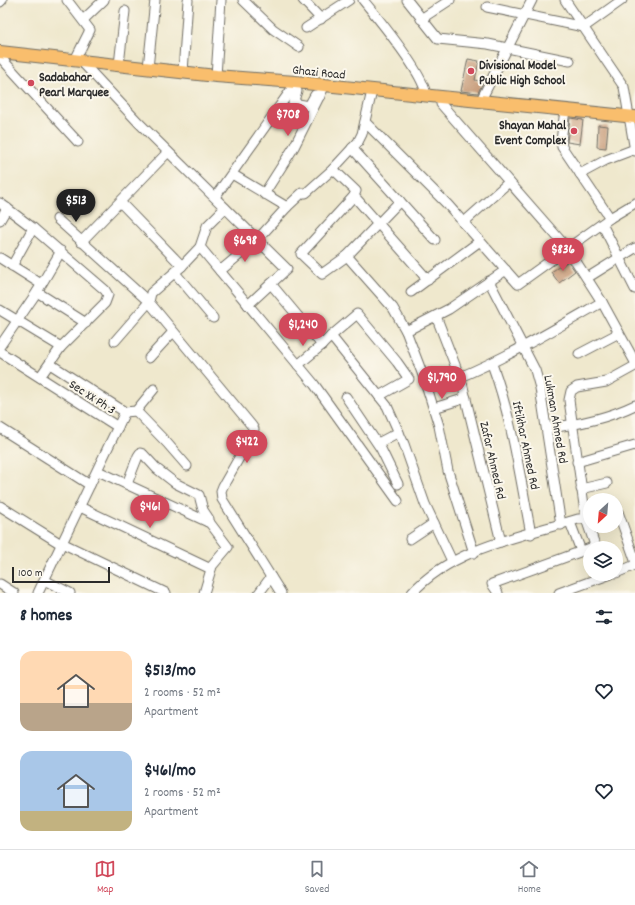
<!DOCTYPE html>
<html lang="en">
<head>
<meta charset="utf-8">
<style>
  body { margin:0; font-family:Dekko,sans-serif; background:#f2f2f3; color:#1f2937; height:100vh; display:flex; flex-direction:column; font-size:15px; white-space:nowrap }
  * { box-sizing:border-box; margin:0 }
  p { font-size:13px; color:#747a83 }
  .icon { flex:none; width:22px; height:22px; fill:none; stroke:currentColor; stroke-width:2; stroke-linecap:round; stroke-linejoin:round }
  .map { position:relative; height:593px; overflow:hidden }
  .details { display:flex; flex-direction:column; background:#fff; flex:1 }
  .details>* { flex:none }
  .needle { width:26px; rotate:206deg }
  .controls { position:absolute; left:583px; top:493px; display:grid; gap:8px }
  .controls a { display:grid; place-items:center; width:40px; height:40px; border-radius:50%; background:#fff; box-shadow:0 4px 16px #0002; font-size:20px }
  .scale { position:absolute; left:12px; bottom:10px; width:98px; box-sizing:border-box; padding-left:4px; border:2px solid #2b2b2b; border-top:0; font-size:11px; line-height:14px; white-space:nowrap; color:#2b2b2b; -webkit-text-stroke:3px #fbf7ec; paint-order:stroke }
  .price { position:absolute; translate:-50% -34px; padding:0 9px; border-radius:14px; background:#d1495b; color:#fff; font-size:13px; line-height:26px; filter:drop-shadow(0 1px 2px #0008) }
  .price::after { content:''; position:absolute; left:50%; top:24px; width:12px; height:9px; margin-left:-6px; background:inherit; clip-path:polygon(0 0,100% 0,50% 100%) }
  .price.on { background:#222; color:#fff }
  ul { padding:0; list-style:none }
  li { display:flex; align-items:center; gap:12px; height:100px; padding:0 20px }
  li span { display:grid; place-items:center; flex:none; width:112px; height:80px; border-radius:12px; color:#555 }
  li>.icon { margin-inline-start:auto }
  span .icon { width:48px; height:48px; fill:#fffc; stroke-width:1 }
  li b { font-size:17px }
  h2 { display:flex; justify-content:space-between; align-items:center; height:48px; padding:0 20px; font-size:17px }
  .tab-bar { display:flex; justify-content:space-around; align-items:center; height:56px; border-top:1px solid #e0e1e3; background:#fff; font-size:11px; color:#747a83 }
  .tab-bar a { display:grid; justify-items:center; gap:2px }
  .tab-bar .on { color:#d1495b }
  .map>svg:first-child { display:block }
  .building { fill:#c79b79 }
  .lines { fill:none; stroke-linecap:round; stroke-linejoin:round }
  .minor-casing { stroke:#706d64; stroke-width:11 }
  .major-casing { stroke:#706d64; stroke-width:14 }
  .minor { stroke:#fff; stroke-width:9 }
  .major { stroke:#f9be6d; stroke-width:12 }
  .poi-dot { fill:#d1495b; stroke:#fbf7ec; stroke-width:1.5 }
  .labels { text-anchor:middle; stroke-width:4; stroke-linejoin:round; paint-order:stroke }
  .poi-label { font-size:13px; font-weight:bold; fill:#2b2b2b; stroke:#fbf7ec; text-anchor:start }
  .street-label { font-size:13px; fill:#2b2b2b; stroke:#fbf7ec }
</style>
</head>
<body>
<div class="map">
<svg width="635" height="593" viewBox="0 0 635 593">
  <rect width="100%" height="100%" fill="#fbf7ec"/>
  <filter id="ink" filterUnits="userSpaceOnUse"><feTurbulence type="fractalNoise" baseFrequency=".025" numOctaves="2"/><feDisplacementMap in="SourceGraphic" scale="8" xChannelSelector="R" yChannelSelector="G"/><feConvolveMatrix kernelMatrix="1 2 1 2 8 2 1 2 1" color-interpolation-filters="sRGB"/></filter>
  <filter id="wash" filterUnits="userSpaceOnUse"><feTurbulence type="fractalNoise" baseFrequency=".012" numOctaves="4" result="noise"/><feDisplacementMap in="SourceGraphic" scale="16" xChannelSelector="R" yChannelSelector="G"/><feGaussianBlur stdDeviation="0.9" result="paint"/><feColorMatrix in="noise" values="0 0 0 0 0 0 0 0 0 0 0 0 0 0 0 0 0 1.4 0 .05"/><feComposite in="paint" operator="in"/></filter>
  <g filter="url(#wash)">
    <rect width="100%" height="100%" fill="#efe8cd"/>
    <g id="blocks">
      <g class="building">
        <polygon points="468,59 479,61 475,80 483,82 478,93 461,91"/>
        <polygon points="570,118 583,120 580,144 567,142"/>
        <polygon points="598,125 608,126 606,148 597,147"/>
        <polygon points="568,261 575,271 559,283 551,272"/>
      </g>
    </g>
  </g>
  <g filter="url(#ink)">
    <use href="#blocks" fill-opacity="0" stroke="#706d64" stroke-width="1"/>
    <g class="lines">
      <g class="minor-casing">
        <g id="minor">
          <polyline points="67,0 90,30 75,60"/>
          <polyline points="243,0 273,29 299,47"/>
          <polyline points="303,0 321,19"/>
          <path d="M363,0C377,17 426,76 426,96"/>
          <polyline points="407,0 438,39 488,44 570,61"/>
          <polyline points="565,0 624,87 635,151"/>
          <polyline points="0,2 2,0"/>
          <polyline points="487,7 584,27 622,0"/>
          <polyline points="421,19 450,0"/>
          <polyline points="83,20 104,0"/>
          <polyline points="306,28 349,0"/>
          <polyline points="0,57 78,142"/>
          <polyline points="81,61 138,122 287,269 248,305"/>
          <polyline points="119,65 125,11"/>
          <polyline points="148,68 155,0"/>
          <polyline points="183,72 188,0"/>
          <polyline points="216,76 221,0"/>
          <polyline points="291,90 297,91 293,103 309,106 315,95 320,96"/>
          <polyline points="372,91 362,134 358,142 333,169 356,191 354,196 301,254 322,274 347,256 400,201"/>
          <polyline points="442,97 441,104 568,249 602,302 635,362"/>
          <polyline points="483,101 483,96 532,0"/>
          <polyline points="565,110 561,141 562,147 610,218"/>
          <polyline points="365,122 448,205 518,284 610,218 635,203"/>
          <polyline points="352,148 435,240"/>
          <polyline points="580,174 606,160 635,149"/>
          <polyline points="264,194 294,147 325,85"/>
          <polyline points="354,196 428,280"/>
          <polyline points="215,197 291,90 295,82"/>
          <polyline points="120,202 182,266"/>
          <polyline points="0,203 33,228 105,290 108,295 105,303 61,347 40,377"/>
          <polyline points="287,207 302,193 306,193 333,169"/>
          <polyline points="57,219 149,302 252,426 254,429 252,435 223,486 221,491 222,499 281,593"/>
          <polyline points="0,220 7,208"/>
          <polyline points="463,223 509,182"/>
          <polyline points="602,224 635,289"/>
          <polyline points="81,242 168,152"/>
          <polyline points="200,247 314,384 398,501"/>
          <polyline points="347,256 393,308 406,331"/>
          <polyline points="0,258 41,284"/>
          <polyline points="12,266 33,228"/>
          <polyline points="220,271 257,240 287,207 232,174"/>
          <polyline points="175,273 213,318"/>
          <polyline points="587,278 635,248"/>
          <polyline points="489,281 535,370 540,388 561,525"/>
          <polyline points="271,284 322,345 331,336 387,406 404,444 425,504 452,561"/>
          <polyline points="37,292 86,323"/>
          <polyline points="411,292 480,241"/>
          <polyline points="0,310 61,347"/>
          <polyline points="436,316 462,383 501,542"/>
          <polyline points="331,336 357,314 397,362 409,379 379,396"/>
          <polyline points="115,341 149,302 151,293 182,266 200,247 207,226 225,208"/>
          <polyline points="0,346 37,292 61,251"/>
          <polyline points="0,352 118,427"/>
          <polyline points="579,354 619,333"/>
          <polyline points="149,358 173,332"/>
          <polyline points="50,364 125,412 136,411 154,389"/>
          <path d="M492,364C512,418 520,477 531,534"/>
          <polyline points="298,365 322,345"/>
          <path d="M460,377C510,356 555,329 602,302"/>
          <polyline points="346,397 381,449 398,484"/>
          <polyline points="434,408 466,398"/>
          <polyline points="136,411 167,443 187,466"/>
          <polyline points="0,428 90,485"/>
          <path d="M547,428C576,425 608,418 635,405"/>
          <polyline points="378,443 399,432"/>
          <polyline points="577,462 635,445"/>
          <polyline points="98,471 210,523 228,547 212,566 204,593"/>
          <polyline points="127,484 138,456 140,453 143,454 157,469 175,483 199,495 203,510 209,519 208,522"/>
          <polyline points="581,489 607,483"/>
          <polyline points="0,506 61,544"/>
          <polyline points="616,506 635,560"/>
          <polyline points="80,507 211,569"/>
          <polyline points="590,518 586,519 569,400 571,391 577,387 606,382 635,366"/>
          <polyline points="570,522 581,551"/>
          <polyline points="410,539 434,523"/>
          <polyline points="62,543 166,593"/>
          <polyline points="474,553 448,471 439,426 424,378 406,331 449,309 506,270"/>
          <polyline points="616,573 635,565"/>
          <polyline points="44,580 70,593"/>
          <polyline points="0,584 14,593"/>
          <polyline points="38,593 125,412"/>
          <polyline points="259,593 271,577"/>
          <path d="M412,593C452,548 523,536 578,519H586L596,548"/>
          <polyline points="498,593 492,584 596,546"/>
          <polyline points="559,593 611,574"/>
        </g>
      </g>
      <g class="major-casing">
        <polyline id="major" points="0,52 216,76 295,82 635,117"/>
      </g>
      <use href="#minor" class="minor"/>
      <use href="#major" class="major"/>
    </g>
  </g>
  <g class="poi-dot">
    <circle cx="471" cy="71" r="4"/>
    <circle cx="31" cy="83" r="4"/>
    <circle cx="574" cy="131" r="4"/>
  </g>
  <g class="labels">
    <g class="poi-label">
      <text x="479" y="69">Divisional Model<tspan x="479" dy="15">Public High School</tspan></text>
      <text x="39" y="81">Sadabahar<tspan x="39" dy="15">Pearl Marquee</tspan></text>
      <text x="566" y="129" text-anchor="end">Shayan Mahal<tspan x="566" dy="15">Event Complex</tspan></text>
    </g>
    <g class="street-label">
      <text transform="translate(319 71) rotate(6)" y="5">Ghazi Road</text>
      <text transform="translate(93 396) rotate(33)" y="5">Sec XX Ph 3</text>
      <text transform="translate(557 419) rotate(80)" y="5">Lukman Ahmed Rd</text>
      <text transform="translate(527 445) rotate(78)" y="5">Iftikhar Ahmed Rd</text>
      <text transform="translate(494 460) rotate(77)" y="5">Zafar Ahmed Rd</text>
    </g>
  </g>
</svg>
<div class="controls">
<a><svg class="needle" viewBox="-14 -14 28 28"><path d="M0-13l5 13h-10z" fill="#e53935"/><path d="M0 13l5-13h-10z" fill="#747a83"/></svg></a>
<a><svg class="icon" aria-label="layers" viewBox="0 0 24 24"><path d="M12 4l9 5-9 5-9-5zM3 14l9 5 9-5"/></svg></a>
</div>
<div class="scale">100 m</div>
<b class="price" style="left:288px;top:137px">$708</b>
<b class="price on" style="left:76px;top:223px">$513</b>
<b class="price" style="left:245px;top:263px">$698</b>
<b class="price" style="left:563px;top:272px">$836</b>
<b class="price" style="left:303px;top:347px">$1,240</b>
<b class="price" style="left:442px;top:400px">$1,790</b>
<b class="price" style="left:247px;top:464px">$422</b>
<b class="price" style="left:150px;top:529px">$461</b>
</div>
<section class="details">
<h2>8 homes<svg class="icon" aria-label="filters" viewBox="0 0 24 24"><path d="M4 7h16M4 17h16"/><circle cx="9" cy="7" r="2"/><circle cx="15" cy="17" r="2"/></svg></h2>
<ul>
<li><span style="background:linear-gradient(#ffd9b3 65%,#b9a48a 0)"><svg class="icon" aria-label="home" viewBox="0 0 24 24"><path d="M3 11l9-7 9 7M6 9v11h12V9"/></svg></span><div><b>$513/mo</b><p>2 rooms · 52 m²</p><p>Apartment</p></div><svg class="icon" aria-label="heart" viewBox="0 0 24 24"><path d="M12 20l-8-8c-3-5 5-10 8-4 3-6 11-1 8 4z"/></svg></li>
<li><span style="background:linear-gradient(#a9c7e8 75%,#c2b280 0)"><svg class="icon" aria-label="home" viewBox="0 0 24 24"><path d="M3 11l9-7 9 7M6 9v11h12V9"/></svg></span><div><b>$461/mo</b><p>2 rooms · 52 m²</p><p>Apartment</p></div><svg class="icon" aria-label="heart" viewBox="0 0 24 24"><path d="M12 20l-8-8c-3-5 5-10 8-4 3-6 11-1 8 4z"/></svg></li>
</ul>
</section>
<nav class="tab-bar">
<a class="on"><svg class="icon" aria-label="map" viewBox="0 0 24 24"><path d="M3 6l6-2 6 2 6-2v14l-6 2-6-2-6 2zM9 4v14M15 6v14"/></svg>Map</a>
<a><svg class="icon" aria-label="saved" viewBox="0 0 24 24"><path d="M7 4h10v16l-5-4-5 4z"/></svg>Saved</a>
<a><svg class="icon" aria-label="home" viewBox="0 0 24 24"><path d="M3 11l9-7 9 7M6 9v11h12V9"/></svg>Home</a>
</nav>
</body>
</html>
